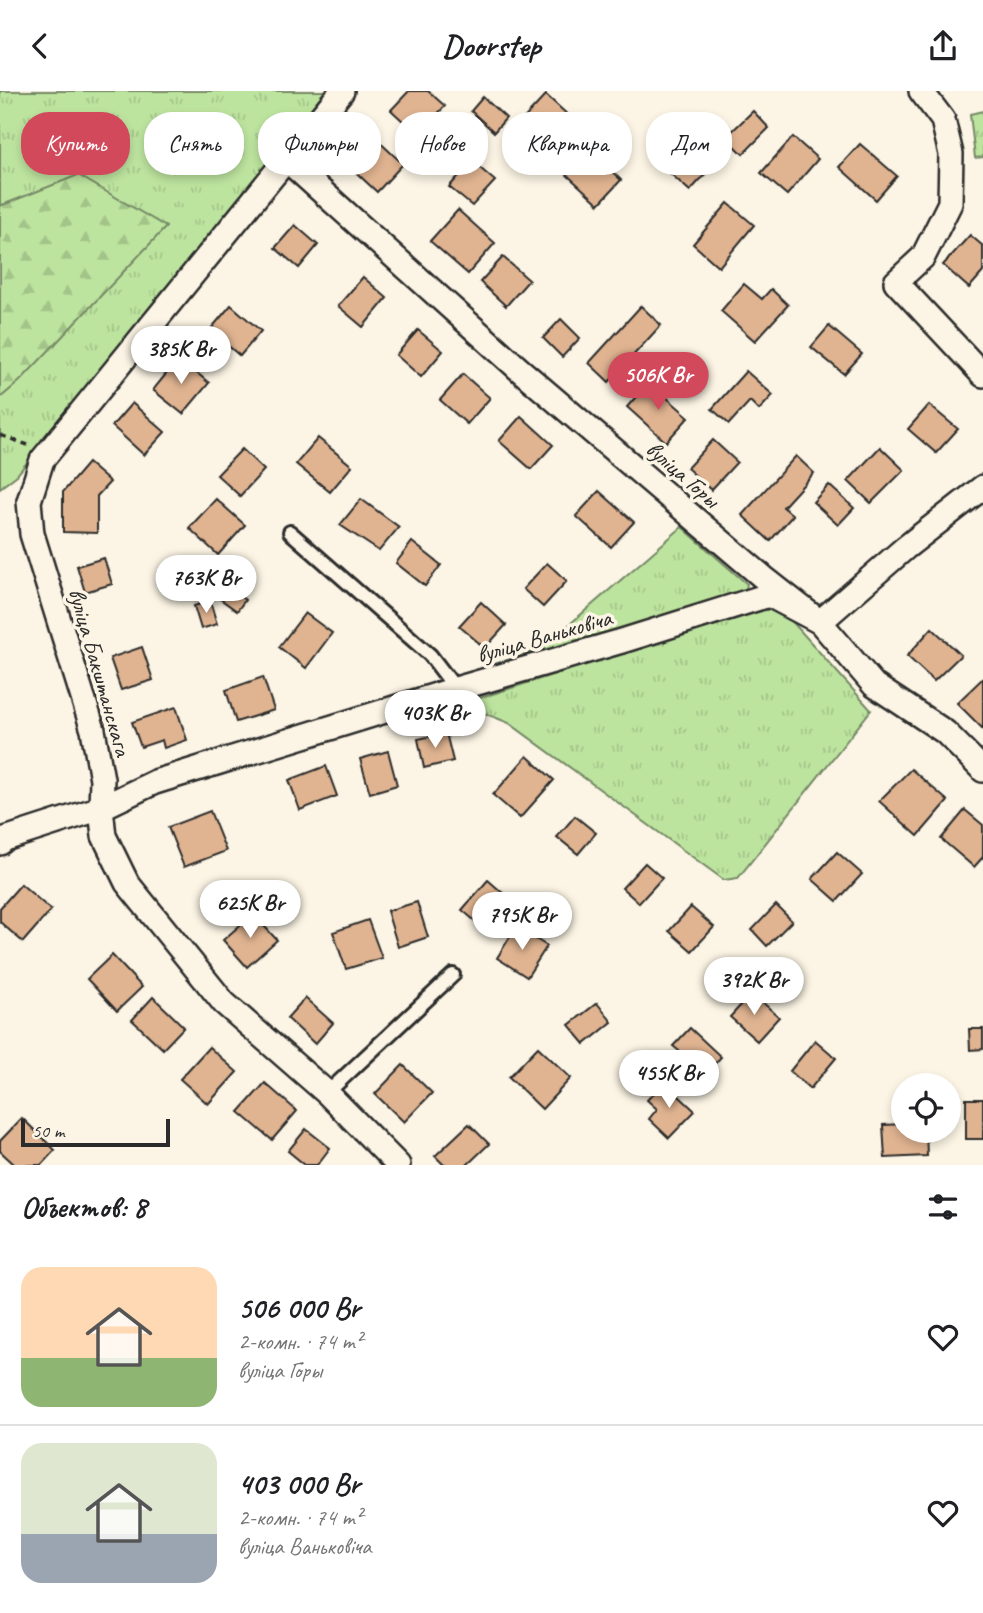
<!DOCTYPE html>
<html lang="ru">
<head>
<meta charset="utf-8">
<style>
  body { margin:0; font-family:Caveat,sans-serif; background:#f6f6f6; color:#202124; height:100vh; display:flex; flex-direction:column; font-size:26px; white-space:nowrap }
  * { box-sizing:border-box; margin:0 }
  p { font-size:23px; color:#757577 }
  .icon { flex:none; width:38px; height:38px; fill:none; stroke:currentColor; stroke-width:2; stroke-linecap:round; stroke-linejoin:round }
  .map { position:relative; height:1074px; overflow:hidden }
  .details { display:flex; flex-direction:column; background:#fff; flex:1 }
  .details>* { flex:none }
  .hud { position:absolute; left:21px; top:21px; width:942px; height:63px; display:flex; gap:14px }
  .tools { position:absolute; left:891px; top:982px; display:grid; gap:14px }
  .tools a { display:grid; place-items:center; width:70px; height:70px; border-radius:50%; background:#fff; box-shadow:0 4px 10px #0003; font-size:35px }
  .scale { position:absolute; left:21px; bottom:18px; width:149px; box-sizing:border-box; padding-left:7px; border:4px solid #2b2b2b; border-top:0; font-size:19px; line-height:24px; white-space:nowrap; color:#2b2b2b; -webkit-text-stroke:5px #fcf5e5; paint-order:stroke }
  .price { position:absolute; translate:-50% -60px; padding:0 16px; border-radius:24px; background:#fff; color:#222; font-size:23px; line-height:46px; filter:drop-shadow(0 2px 4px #0008) }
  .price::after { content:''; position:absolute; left:50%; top:42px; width:21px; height:16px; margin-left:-10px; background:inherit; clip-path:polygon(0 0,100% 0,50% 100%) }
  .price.active { background:#d1495b; color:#fff }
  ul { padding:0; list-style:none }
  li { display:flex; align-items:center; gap:21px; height:175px; padding:0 21px }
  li+li { border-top:2px solid #e0e0e0 }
  li span { display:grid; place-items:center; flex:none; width:196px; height:140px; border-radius:21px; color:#555 }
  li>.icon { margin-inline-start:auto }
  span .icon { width:84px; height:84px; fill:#fffc; stroke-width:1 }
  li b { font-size:30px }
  h2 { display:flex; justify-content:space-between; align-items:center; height:84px; padding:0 21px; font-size:30px }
  .pill { padding:0 24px; border-radius:28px; background:#fff; box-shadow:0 4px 10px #0003; font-size:24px; line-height:63px }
  .pill.active { background:#d1495b; color:#fff }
  header { display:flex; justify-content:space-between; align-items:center; height:91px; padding:0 21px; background:#fff; font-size:32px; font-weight:800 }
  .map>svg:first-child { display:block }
  .grass { fill:url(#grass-tufts); stroke:#748865; stroke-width:2 }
  .forest { fill:url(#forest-firs); stroke:#748865; stroke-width:2 }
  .building { fill:#e0b491; stroke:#2b2b2b; stroke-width:2 }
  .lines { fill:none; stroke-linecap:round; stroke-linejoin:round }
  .lane-casing { stroke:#2b2b2b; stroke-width:18 }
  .street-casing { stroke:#2b2b2b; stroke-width:28 }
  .path { stroke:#2b2b2b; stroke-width:3.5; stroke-dasharray:7 5; stroke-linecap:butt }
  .lane { stroke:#fcf5e5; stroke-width:12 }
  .street { stroke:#fcf5e5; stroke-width:23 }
  .labels { text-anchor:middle; stroke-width:7; stroke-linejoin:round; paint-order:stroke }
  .street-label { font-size:24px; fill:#2b2b2b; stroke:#fcf5e5 }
</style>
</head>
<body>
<header><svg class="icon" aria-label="back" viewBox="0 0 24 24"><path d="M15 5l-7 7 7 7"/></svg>Doorstep<svg class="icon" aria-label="share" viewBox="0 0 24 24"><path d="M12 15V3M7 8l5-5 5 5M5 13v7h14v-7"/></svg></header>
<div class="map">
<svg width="983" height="1074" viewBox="0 0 983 1074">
  <defs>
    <pattern id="grass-tufts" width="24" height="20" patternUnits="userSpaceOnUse" patternTransform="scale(1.75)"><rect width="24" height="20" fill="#bde49f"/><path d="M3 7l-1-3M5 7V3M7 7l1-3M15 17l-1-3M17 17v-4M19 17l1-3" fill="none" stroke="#a3c489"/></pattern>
    <pattern id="forest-firs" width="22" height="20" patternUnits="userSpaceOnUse" patternTransform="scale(1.75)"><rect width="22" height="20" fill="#bde49f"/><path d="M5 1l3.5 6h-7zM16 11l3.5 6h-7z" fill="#a3c489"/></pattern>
  </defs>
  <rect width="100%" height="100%" fill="#fcf5e5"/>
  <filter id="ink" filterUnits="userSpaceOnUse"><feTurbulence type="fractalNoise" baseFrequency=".0143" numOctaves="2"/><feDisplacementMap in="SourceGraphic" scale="14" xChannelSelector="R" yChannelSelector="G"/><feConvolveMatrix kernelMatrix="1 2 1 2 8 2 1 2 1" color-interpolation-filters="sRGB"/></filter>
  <g filter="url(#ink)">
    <g class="grass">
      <polygon points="0,0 325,0 17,384 0,397"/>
      <polygon points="983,20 983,66 975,67 970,23"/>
      <polygon points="682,436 747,493 745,502 471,588 464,583 541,558"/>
      <polygon points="781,518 871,619 738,787 724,789 509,632 461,613 753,520"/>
    </g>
    <polygon class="forest" points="78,84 166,136 20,290 0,307 0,115"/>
    <g class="building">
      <polygon points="409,0 428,0 445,15 418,44 391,19"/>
      <polygon points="546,4 581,36 552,68 516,36"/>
      <polygon points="483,6 506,27 494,41 471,20"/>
      <polygon points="753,20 769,37 743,63 726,46"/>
      <polygon points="373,45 403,73 377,101 347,73"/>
      <polygon points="793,46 818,68 787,104 761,82"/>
      <polygon points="689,47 716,71 690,100 663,76"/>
      <polygon points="860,53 897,85 876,109 839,76"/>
      <polygon points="589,59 621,89 599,113 566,83"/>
      <polygon points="472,70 495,90 472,115 449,96"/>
      <polygon points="728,112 754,134 719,176 693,153"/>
      <polygon points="458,119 495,152 468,183 430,150"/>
      <polygon points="295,134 318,154 299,177 275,157"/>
      <polygon points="970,144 983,155 983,181 969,197 943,174"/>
      <polygon points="503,166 529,189 506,215 480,191"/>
      <polygon points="363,186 387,207 363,236 338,215"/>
      <polygon points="744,193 762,208 771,198 788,214 755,250 721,220"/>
      <polygon points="231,214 261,240 240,265 210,239"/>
      <polygon points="641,215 661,234 609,291 589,272"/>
      <polygon points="561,228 580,247 562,266 543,247"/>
      <polygon points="829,235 862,263 844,283 811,256"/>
      <polygon points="418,239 443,260 421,286 396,264"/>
      <polygon points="179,267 209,292 183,323 153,299"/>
      <polygon points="746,280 773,304 759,319 750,310 729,333 712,318"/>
      <polygon points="463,283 490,307 467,333 440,309"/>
      <polygon points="649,291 689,326 666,351 627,316"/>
      <polygon points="132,312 165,341 144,364 112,335"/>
      <polygon points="929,314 958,338 936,362 908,338"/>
      <polygon points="521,325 553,354 531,378 499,350"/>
      <polygon points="318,347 352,375 330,401 296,373"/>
      <polygon points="713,349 737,371 711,399 687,377"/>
      <polygon points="880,356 904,379 871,412 848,390"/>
      <polygon points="242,358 264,379 240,405 217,384"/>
      <polygon points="796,365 814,382 783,416 793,424 770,450 742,424"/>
      <polygon points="88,372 110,391 97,405 97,442 63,441 63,401"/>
      <polygon points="829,394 854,417 838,434 813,411"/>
      <polygon points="599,400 634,431 611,456 576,425"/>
      <polygon points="216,408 245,434 218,464 189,437"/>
      <polygon points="361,408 399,436 379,460 340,434"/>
      <polygon points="412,451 441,474 425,495 396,472"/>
      <polygon points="104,467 112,493 85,501 77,475"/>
      <polygon points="547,472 567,490 543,516 523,498"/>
      <polygon points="228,496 245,509 237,520 219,507"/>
      <polygon points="210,510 217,533 201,538 194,515"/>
      <polygon points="481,511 506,534 485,557 459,535"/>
      <polygon points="305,522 332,542 306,577 279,556"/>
      <polygon points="932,537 961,564 934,590 907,565"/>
      <polygon points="142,556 153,589 121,599 110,567"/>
      <polygon points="263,586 274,619 236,631 226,599"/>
      <polygon points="983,587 983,638 957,612"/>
      <polygon points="176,616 187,649 164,657 162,649 141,656 132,631"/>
      <polygon points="446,642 453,670 424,677 418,648"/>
      <polygon points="388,660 397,694 370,702 360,668"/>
      <polygon points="527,665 554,689 520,727 493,704"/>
      <polygon points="326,675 337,705 300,719 289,689"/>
      <polygon points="911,678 948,710 918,745 879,710"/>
      <polygon points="965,719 983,734 983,766 974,776 941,748"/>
      <polygon points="210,720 226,760 184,776 168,736"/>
      <polygon points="575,725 596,742 578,763 557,746"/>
      <polygon points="837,761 862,783 837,810 812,788"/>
      <polygon points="645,772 662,787 639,812 622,797"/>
      <polygon points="488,789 512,810 487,840 462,819"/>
      <polygon points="21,793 51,819 23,851 0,831 0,817"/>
      <polygon points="417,811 428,846 398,856 387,820"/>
      <polygon points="776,814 792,830 767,855 752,839"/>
      <polygon points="691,816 714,836 692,860 669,840"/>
      <polygon points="253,823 277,849 247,876 223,849"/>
      <polygon points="368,829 382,867 346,878 333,841"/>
      <polygon points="516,836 547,855 527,886 497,867"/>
      <polygon points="112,864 142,896 117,920 87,888"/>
      <polygon points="752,902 779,926 757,950 730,926"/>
      <polygon points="153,906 184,936 163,958 132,929"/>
      <polygon points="305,907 333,932 315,953 287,927"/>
      <polygon points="597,912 612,931 585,953 569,934"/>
      <polygon points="690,937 721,966 696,993 675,974 684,964 673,955"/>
      <polygon points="969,938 983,938 983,958 970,959"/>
      <polygon points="815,949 836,967 810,998 790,980"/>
      <polygon points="209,956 237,981 208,1013 180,988"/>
      <polygon points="538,956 571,987 542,1018 509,986"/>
      <polygon points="403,974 432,1002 404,1031 375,1003"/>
      <polygon points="664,991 695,1020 669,1047 649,1028 657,1018 647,1009"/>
      <polygon points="265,992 297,1020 272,1049 239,1021"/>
      <rect x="966" y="1008" width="17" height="40"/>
      <polygon points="22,1027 55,1059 41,1074 15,1074 0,1060 0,1050"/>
      <polygon points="469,1033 489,1053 467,1074 444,1074 435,1065"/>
      <polygon points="903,1033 903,1040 926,1040 927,1065 885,1067 883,1034"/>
      <polygon points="306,1038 330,1057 317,1074 305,1074 288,1060"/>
    </g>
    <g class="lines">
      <g class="lane-casing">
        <g id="lane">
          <polyline points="290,441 430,564 456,598"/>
          <polyline points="327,1002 453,884"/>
        </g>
      </g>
      <g class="street-casing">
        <g id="street">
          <polyline points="342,0 42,369 29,410 32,443 93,639 102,688 101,717 104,745 127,792 224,912 327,1002 398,1074"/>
          <polyline points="921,0 943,29 951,63 950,112 923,166 896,191 983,284"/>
          <polyline points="287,69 520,279 764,487 820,531 874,594 945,641 983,679"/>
          <polyline points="0,752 5,748 101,717 155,691 456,598 622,550 769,504 820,531 905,457 983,396"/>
        </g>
      </g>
      <polyline class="path" points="0,344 28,354"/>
      <use href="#lane" class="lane"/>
      <use href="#street" class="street"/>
    </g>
  </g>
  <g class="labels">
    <g class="street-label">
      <text transform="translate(683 383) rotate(41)" y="8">вуліца Горы</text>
      <text transform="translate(544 545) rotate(-16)" y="8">вуліца Ваньковіча</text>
      <text transform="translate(100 581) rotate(74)" y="8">вуліца Бакштанскага</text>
    </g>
  </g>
</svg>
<div class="tools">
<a><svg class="icon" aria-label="locate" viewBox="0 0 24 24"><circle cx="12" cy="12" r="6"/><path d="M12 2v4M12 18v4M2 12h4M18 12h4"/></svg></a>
</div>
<div class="scale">50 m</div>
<b class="price" style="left:181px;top:295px">385K Br</b>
<b class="price active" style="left:658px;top:321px">506K Br</b>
<b class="price" style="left:206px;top:524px">763K Br</b>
<b class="price" style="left:435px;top:659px">403K Br</b>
<b class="price" style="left:250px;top:849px">625K Br</b>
<b class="price" style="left:522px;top:861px">795K Br</b>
<b class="price" style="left:754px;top:926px">392K Br</b>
<b class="price" style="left:669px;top:1019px">455K Br</b>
<div class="hud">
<a class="pill active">Купить</a>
<a class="pill">Снять</a>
<a class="pill">Фильтры</a>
<a class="pill">Новое</a>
<a class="pill">Квартира</a>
<a class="pill">Дом</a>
</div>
</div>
<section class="details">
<h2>Объектов: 8<svg class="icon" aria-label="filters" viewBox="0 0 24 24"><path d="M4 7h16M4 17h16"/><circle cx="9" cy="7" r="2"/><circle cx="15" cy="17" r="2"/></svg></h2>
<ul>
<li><span style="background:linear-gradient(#ffd9b3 65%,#8fb573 0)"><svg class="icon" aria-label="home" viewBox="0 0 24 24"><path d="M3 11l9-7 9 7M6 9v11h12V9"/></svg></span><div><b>506 000 Br</b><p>2-комн. · 74 m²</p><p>вуліца Горы</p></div><svg class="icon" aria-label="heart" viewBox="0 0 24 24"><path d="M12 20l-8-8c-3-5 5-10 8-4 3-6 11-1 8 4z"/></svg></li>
<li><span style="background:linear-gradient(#dfe7d0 65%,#9aa5b1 0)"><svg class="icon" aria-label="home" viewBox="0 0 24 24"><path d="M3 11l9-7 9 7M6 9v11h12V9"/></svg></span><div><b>403 000 Br</b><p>2-комн. · 74 m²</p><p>вуліца Ваньковіча</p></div><svg class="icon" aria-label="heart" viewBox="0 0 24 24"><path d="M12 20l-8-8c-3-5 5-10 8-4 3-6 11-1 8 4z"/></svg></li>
</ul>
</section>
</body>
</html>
